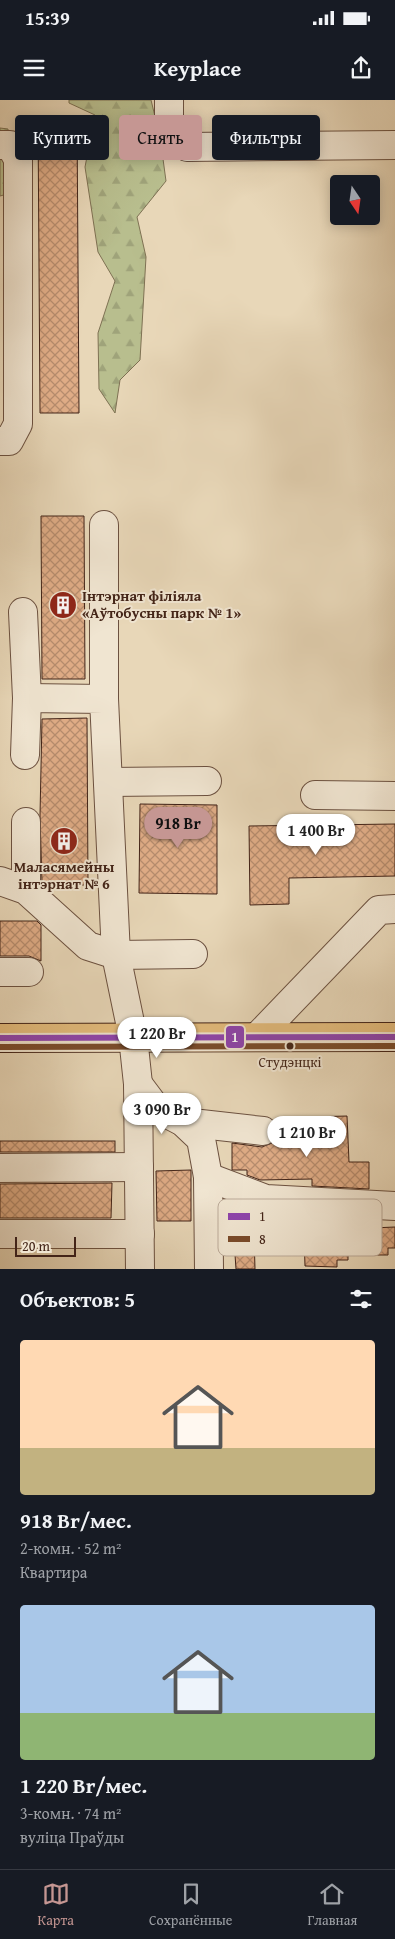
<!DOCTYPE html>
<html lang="ru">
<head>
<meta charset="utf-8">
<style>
  body { margin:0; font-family:"Gentium Book Plus",serif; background:#242831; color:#f1f3f6; height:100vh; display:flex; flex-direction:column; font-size:19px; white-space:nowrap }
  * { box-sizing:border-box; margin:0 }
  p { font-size:16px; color:#9ea1a6 }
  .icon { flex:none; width:28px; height:28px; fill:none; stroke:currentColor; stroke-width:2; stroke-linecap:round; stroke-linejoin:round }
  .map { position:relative; height:1169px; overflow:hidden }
  .sheet { display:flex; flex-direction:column; background:#171b24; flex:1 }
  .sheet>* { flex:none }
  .guide { position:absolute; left:15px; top:15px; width:365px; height:45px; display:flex; gap:10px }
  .needle { width:32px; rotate:167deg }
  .buttons { position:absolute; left:330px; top:75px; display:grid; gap:10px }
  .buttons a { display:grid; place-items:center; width:50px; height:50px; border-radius:5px; background:#171b24; box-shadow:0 2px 12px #0003; font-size:25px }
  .scale { position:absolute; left:15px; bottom:12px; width:61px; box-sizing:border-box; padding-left:5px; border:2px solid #432418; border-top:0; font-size:14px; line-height:18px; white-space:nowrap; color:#432418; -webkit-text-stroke:4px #f0e5d1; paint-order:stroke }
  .price { position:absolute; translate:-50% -42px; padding:0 11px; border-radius:18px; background:#fff; color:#222; font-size:16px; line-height:32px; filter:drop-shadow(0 1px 2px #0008) }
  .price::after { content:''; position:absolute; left:50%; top:30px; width:15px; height:11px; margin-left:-8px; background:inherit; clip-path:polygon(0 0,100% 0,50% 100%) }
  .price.on { background:#c59692; color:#111 }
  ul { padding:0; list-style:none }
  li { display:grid; align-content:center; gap:10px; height:265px; padding:0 20px }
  li span { display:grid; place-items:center; height:155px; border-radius:5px; color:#555 }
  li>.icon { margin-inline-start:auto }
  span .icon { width:90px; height:90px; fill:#fffc; stroke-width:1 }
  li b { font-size:21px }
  h2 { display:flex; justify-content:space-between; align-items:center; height:60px; padding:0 20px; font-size:21px }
  .chip { padding:0 18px; border-radius:5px; background:#171b24; box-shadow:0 2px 12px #0003; font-size:18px; line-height:45px }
  .chip.on { background:#c59692; color:#111 }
  .status { display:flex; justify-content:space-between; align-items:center; height:35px; padding:0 25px; background:#171b24; direction:ltr }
  .status svg { height:14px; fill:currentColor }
  header { display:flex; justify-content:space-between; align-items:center; height:65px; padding:0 20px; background:#171b24; font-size:22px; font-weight:700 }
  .dock { display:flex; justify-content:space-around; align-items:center; height:70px; border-top:1px solid #363941; background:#171b24; font-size:14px; color:#9ea1a6 }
  .dock a { display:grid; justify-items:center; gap:2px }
  .dock .on { color:#c59692 }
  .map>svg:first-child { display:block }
  .forest { fill:url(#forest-firs); stroke:#7e7153 }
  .building { fill:url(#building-cross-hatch); stroke:#432418 }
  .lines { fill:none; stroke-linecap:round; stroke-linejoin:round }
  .minor-casing { stroke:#6c5140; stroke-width:30 }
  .major-casing { stroke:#432418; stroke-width:30 }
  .minor { stroke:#f0e5d1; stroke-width:28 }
  .major { stroke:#e4bc7c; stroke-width:28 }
  .bus-1-casing { stroke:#f0e5d1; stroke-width:10 }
  .bus-2-casing { stroke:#f0e5d1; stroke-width:10 }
  .bus-1 { stroke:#8e44ad; stroke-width:6 }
  .bus-2 { stroke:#7a4b2a; stroke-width:6 }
  .bus-dot { fill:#432418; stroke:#f0e5d1; stroke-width:2 }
  .labels { text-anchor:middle; stroke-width:4; stroke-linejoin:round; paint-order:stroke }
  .bus-label { font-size:14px; fill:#432418; stroke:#f0e5d1 }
  .poi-label { font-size:15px; font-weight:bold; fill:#432418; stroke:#f0e5d1; text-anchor:start }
  .key { fill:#f0e5d1; stroke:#bcab9a; stroke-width:1 }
  .key-label { font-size:14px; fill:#432418 }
  .line-badge { stroke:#f0e5d1; stroke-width:2 }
  .badge-label { font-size:14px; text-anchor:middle; font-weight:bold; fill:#fff }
</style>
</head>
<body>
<div class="status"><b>15:39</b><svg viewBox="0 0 49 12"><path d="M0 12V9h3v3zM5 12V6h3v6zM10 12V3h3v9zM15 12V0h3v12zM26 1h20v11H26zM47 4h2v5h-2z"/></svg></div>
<header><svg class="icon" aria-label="menu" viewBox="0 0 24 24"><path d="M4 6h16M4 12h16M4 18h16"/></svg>Keyplace<svg class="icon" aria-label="share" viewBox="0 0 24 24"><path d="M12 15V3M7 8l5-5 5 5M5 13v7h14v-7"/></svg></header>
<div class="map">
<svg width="395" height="1169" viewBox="0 0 395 1169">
  <defs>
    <pattern id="forest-firs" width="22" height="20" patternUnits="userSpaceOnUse" patternTransform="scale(1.25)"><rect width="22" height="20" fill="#b8be8e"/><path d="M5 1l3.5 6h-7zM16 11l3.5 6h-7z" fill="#9fa37a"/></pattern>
    <pattern id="building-cross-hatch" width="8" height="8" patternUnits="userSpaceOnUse" patternTransform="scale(1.25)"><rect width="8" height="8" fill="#dfac86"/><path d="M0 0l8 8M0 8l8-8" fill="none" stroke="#b68c6d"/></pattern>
  </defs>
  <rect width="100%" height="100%" fill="#e8d7b8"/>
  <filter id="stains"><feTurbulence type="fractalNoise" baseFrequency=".004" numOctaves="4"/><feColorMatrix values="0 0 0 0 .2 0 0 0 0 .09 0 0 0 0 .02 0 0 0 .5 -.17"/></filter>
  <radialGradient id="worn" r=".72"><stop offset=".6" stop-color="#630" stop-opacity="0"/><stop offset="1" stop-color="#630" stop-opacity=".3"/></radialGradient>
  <g class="forest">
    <polygon points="69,0 151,0 160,37 166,81 137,117 146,157 140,260 120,280 115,313 99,289 98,233 115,181 98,152 85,67 95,15 69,3"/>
    <polygon points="0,28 8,29 11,93 0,96"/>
  </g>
  <g class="building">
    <polygon points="77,17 79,313 40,313 38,18"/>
    <polygon points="41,416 84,416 85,579 42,579"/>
    <polygon points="87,618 88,785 44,785 42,783 40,716 42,619"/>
    <polygon points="140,704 217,705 217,794 139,793"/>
    <polygon points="395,724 395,776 289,778 289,804 250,805 249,726"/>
    <polygon points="0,821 37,821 41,825 41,861 29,856 0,856"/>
    <polygon points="347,1016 349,1062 369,1062 369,1089 312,1086 312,1079 260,1080 247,1075 247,1070 232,1070 232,1043 262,1047 274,1042 311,1041 310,1017"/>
    <rect x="0" y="1041" width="115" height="11"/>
    <polygon points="191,1070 191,1121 157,1121 156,1071"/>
    <polygon points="112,1083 111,1118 0,1118 0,1084"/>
    <polygon points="230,1107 265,1115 372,1120 372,1128 395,1127 395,1148 388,1148 388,1155 348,1155 348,1160 337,1160 337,1167 305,1166 304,1133 254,1135 255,1169 236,1169 233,1126 227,1125"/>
  </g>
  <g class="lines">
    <g class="minor-casing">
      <g id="minor">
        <polyline points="169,0 169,29 187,47 395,45"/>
        <polyline points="0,45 10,45 18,59 18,324 9,341 0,341"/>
        <polyline points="23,512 27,598"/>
        <polyline points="104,599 104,425"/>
        <polyline points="25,655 27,598 104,599 116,855 133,937 138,984 140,1169"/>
        <polyline points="108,682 207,681"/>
        <polyline points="315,695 395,696"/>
        <polyline points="26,722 26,790"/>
        <polyline points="0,781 26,790 88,846 116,855 193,854"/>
        <polyline points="0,872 29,872"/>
        <polyline points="257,937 379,810 395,809"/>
        <polyline points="138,984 156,1008 183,1022 201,1039 208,1077 209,1169"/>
        <polyline points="183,1022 263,1031"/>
        <polyline points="0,1068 139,1067"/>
        <polyline points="208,1077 266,1099 395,1106"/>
        <polyline points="0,1134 140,1134"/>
      </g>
    </g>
    <g class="major-casing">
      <polyline id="major" points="0,938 395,937"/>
    </g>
    <use href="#minor" class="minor"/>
    <use href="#major" class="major"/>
    <g class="bus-1-casing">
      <polyline id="bus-1" points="0,938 395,937"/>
    </g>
    <g class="bus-2-casing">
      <polyline id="bus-2" points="0,947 395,946"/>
    </g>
    <use href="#bus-1" class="bus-1"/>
    <use href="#bus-2" class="bus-2"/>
  </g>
  <defs>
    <g id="building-disc" transform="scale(1.4375)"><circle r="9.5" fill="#8f2418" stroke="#f0e5d1"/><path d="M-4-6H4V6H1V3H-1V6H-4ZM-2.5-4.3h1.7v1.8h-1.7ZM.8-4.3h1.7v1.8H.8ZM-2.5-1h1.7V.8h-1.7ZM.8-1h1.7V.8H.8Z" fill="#fff"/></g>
  </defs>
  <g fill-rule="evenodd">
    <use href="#building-disc" x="63" y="505"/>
    <use href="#building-disc" x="64" y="741"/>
  </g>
  <circle class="bus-dot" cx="290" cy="946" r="4.5"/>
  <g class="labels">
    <g class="bus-label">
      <text x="290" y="967">Студэнцкі</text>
    </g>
    <g class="poi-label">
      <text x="82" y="501">Інтэрнат філіяла<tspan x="82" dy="17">«Аўтобусны парк № 1»</tspan></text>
      <text x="64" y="772" text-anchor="middle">Маласямейны<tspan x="64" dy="17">інтэрнат № 6</tspan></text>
    </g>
  </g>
  <rect x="218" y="1099" width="164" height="57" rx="8" class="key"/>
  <rect x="228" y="1113" width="22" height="7" fill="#8e44ad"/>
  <rect x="228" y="1136" width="22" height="6" fill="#7a4b2a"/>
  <g class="key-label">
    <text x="259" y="1121">1</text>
    <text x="259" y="1144">8</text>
  </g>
  <rect class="line-badge" x="225" y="925" width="20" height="24" rx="5" fill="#8e44ad"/>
  <g class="badge-label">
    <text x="235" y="942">1</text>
  </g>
  <rect width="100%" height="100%" filter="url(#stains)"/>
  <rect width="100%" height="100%" fill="url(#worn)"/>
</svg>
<div class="buttons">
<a><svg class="needle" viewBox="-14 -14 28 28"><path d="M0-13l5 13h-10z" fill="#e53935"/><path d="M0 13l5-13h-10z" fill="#9ea1a6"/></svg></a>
</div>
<div class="scale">20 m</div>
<b class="price on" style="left:178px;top:749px">918 Br</b>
<b class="price" style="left:316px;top:756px">1 400 Br</b>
<b class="price" style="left:157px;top:959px">1 220 Br</b>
<b class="price" style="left:162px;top:1035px">3 090 Br</b>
<b class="price" style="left:307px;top:1058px">1 210 Br</b>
<div class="guide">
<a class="chip">Купить</a>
<a class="chip on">Снять</a>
<a class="chip">Фильтры</a>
</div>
</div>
<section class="sheet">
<h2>Объектов: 5<svg class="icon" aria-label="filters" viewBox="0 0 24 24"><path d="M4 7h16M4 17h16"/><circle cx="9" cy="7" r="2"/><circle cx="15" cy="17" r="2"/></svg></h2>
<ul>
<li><span style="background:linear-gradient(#ffd9b3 70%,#c2b280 0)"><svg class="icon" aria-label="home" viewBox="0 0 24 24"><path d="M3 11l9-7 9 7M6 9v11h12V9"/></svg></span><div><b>918 Br/мес.</b><p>2-комн. · 52 m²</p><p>Квартира</p></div></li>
<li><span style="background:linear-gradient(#a9c7e8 70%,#8fb573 0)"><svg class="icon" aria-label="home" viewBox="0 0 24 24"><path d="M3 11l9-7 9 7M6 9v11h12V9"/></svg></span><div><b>1 220 Br/мес.</b><p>3-комн. · 74 m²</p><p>вуліца Праўды</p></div></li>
</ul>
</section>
<nav class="dock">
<a class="on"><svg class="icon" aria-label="map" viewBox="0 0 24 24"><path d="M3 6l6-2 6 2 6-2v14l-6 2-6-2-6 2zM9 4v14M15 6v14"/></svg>Карта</a>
<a><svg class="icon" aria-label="saved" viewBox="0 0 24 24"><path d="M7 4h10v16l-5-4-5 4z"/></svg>Сохранённые</a>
<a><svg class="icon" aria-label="home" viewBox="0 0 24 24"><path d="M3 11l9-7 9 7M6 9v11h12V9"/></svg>Главная</a>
</nav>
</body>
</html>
